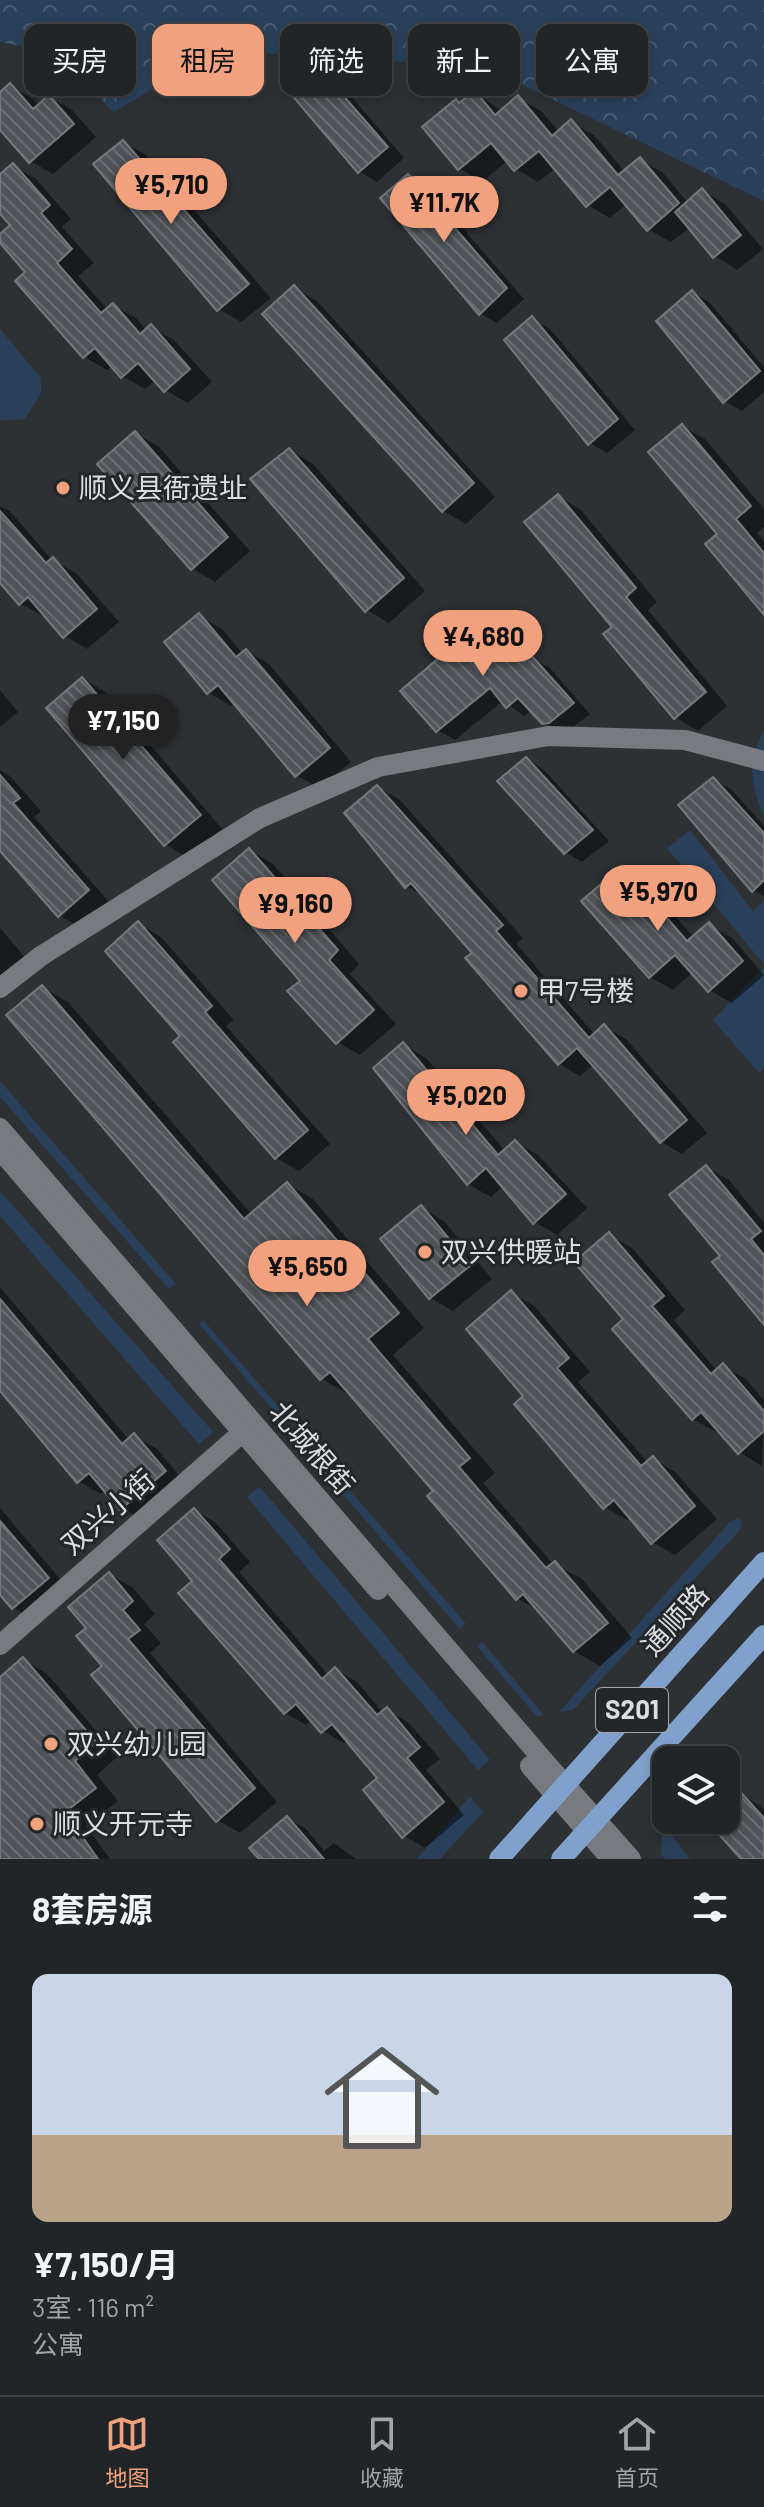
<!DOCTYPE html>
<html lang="zh">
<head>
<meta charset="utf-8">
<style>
  body { margin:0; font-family:Barlow,"Noto Sans SC",sans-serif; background:#2e3133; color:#f1f3f6; height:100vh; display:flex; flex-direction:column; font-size:30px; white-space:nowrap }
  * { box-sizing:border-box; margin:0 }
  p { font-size:26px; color:#a2a5a7 }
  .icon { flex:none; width:44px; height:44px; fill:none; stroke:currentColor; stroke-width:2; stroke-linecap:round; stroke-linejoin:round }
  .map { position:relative; height:1859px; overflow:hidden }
  .drawer { display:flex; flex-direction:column; background:#222527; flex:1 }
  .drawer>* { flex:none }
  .hud { position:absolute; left:24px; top:24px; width:716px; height:72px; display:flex; gap:16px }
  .tools { position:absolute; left:652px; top:1746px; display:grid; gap:16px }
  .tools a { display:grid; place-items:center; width:88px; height:88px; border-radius:16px; background:#222527; box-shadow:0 4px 12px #0003,0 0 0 2px #3f4244; font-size:40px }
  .price { position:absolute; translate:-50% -68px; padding:0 18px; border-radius:28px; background:#f2a17e; color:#111; font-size:26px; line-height:52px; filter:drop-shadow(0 2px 4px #0008) }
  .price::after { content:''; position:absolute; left:50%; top:48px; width:24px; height:18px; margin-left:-12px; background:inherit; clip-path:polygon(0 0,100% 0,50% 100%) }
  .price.active { background:#222; color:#fff }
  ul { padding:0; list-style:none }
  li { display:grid; align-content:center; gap:16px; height:424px; padding:0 32px }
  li+li { border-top:2px solid #3f4244 }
  li span { display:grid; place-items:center; height:248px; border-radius:16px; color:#555 }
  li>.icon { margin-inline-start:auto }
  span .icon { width:144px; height:144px; fill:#fffc; stroke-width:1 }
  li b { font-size:34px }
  h2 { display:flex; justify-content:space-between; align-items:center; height:96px; padding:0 32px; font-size:34px }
  .chip { padding:0 28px; border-radius:16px; background:#222527; box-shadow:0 4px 12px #0003,0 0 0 2px #3f4244; font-size:28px; line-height:72px }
  .chip.active { background:#f2a17e; color:#111 }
  .menu { display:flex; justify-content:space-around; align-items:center; height:112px; border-top:2px solid #3f4244; background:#222527; font-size:22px; color:#a2a5a7 }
  .menu a { display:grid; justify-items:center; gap:4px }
  .menu .active { color:#f2a17e }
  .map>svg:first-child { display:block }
  .green { fill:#2a405a }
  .park { fill:url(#park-crowns) }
  .shadow { fill:#0007 }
  .building { fill:url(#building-back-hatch); stroke:#75797d; stroke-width:2 }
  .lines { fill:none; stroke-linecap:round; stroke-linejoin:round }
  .street { stroke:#777a7f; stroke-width:20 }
  .secondary { stroke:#777a7f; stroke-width:20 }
  .primary { stroke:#7fa1cb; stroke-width:20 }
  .poi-dot { fill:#f2a17e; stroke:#24272a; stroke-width:3 }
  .labels { text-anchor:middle; stroke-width:6; stroke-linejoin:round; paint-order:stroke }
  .shield { fill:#24272a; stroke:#a4a6a9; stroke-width:2 }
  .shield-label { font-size:26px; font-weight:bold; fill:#dbdde0 }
  .poi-label { font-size:28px; fill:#dbdde0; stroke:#24272a; text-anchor:start }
  .street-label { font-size:28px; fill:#dbdde0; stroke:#24272a }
</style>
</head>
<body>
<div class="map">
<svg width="764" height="1859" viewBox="0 0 764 1859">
  <defs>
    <pattern id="park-crowns" width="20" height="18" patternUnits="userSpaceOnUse" patternTransform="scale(2)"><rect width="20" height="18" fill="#2a405a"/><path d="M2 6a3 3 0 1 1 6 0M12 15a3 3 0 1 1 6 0" fill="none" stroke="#485b71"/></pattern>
    <pattern id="building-back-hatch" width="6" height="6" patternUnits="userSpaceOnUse" patternTransform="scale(2)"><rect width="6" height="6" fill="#505458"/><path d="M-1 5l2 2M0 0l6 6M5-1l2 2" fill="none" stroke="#696c70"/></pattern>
  </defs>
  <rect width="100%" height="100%" fill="#2e3134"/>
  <g class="green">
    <polygon points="0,329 41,378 41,393 25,419 0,421"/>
    <path d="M764,731V816C750,785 747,761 764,731Z"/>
    <polygon points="690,830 753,911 764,901 764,964 667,848"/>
    <polygon points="764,967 764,1068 759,1073 713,1020"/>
    <polygon points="0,1081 176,1284 169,1289 0,1097"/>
    <polygon points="0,1191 213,1432 199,1444 0,1216"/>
    <polygon points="203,1320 280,1408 275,1412 199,1324"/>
    <polygon points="301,1434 466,1624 460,1629 293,1437"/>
    <polygon points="260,1487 490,1760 478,1770 247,1497"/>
    <polygon points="738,1518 742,1522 739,1531 573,1710 559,1712 730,1522"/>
    <polygon points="482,1642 544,1715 536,1716 477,1646"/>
    <polygon points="470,1796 483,1812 440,1859 417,1859"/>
    <polygon points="663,1823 690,1859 665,1859 661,1855"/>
  </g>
  <polygon class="park" points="0,0 764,0 764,201 485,67 216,50 114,112 87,86 62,54 0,42"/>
  <g class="shadow">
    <polygon points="314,64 332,74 404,158 377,182 360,172"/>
    <polygon points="11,86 33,99 39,106 49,97 72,110 96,137 53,174 30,161 0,127 0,94"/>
    <polygon points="475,93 502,111 518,98 541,111 559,132 571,122 594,135 625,172 640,159 663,173 688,203 702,191 725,204 763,249 737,270 715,256 690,227 671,242 648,229 627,204 610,218 587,205 556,168 538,182 516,169 508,160 482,182 459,168 456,101 461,104"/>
    <polygon points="123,142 146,155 271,298 241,322 219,309"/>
    <polygon points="13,166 36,179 71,219 62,227 94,263 78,276 108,310 113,305 136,318 147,331 151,327 174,340 212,382 188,403 165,390 156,380 145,389 122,376 113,365 107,370 85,357 18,281 28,272 0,240 0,237 13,225 0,211 0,177"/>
    <polygon points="408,176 426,186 524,299 497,323 480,313"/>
    <polygon points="295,288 317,301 495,497 466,524 443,511"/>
    <polygon points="692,292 709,302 764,367 764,392 742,411 724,401"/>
    <polygon points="532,319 550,329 635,430 607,453 590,443"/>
    <polygon points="682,426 705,439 764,509 764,527 757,533 764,541 764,610 719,534"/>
    <polygon points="135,433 158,446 250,551 215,582 192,568"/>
    <polygon points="290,450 312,463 425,591 389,623 367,610"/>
    <polygon points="558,496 581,510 657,602 648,610 727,706 698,731 675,717 615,627"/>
    <polygon points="0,506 10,511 52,560 76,573 119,622 87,649 65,636 45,614 43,616 20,603 0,580"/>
    <polygon points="478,615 495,625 529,661 532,658 550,668 590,714 567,732 561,733 543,722 532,710 524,716 503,701 455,740 437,730 457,645"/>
    <polygon points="199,616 222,629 243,654 247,651 269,664 351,762 319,788 296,775 235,702 231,706 209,693 167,643"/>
    <polygon points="83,679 105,692 222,829 188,858 166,845 49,708"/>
    <polygon points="0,690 18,712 0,727"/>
    <polygon points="526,759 543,769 609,841 582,862 565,852"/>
    <polygon points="0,770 10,776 41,811 34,817 111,904 82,929 60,916 0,848"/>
    <polygon points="713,779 731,789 764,826 764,896 753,890"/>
    <polygon points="377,787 399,799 523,938 516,944 595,1035 605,1027 626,1039 707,1133 682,1154 661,1142 594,1064 580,1076 559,1064 475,953 427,898 406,886"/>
    <polygon points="249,850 272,863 359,964 350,974 396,1024 360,1055 337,1042 303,981"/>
    <polygon points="622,868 645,881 694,938 709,925 732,938 764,975 732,1003 709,990 693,972 673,990 650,977"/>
    <polygon points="139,924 161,937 234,1020 226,1026 330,1144 299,1171 276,1158"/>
    <polygon points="0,928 29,962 0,986"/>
    <polygon points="42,987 68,1002 252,1215 287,1184 313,1199 424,1328 393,1355 495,1473 483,1483 553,1564 581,1578 632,1638 600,1666 574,1651 540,1611 517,1598 436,1492 350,1392 348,1394 322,1379 9,1016"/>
    <polygon points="404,1045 426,1058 505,1151 516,1142 538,1155 587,1208 557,1235 535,1222 503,1186 491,1197 468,1184"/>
    <polygon points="706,1167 729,1180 764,1223 764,1321 723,1256"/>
    <polygon points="422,1208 444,1221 492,1279 453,1311 431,1298 383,1239"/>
    <polygon points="609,1235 632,1248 685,1310 674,1320 717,1371 723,1366 746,1379 764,1400 762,1466 739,1452 719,1429 716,1432 693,1419 626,1320"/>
    <polygon points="0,1287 129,1440 134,1436 157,1449 187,1485 144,1521 121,1508 106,1490 101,1494 78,1481 0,1388"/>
    <polygon points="512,1293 534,1306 590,1372 578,1382 648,1463 653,1458 675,1472 717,1519 675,1555 652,1542 631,1517 627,1520 605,1507 526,1396"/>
    <polygon points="0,1508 70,1591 36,1621 14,1608 0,1591"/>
    <polygon points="194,1510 215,1522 250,1562 239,1572 329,1676 336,1670 357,1682 383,1713 387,1710 408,1722 440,1759 426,1770 464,1815 425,1848 404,1836 380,1778 348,1740 344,1743 323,1731 313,1719 306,1725 285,1713 195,1581"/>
    <polygon points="109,1574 132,1587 155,1614 144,1624 161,1643 150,1653 277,1802 240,1833 217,1820 104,1667 88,1628"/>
    <polygon points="23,1660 46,1673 118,1756 97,1775 118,1801 86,1826 110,1859 0,1859 0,1680"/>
    <polygon points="738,1791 764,1809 764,1859 744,1859 709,1820 726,1820 726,1801"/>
    <polygon points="287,1818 305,1828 324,1851 334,1843 356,1859 261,1859"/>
  </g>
  <g class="building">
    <polygon points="314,62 388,147 358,173 284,86"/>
    <polygon points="10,83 33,109 49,95 74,124 29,163 0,130 0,92"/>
    <polygon points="475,91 495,115 518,95 552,136 571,119 618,175 640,157 679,203 647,231 610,187 586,207 539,151 514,171 491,143 458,170 422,127 456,99 459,103"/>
    <polygon points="123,140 249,284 217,311 93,164"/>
    <polygon points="13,163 50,205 41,213 72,249 57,263 101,313 113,303 140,334 151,324 190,369 164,392 138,363 121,378 95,348 83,358 15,281 25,272 0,243 0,234 10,225 0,214 0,174"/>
    <polygon points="408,174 507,288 479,315 380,198"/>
    <polygon points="702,188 741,235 713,258 675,212"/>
    <polygon points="294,285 474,483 442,512 262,314"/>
    <polygon points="692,290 760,371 723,403 656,321"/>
    <polygon points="532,316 618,419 588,445 504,340"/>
    <polygon points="682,424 751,506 736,519 764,553 764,615 705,544 717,534 648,452"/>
    <polygon points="135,431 228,537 191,570 97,464"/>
    <polygon points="289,448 404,578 365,612 250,479"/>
    <polygon points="558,494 636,588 626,597 706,692 674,719 603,634 612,627 524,522"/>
    <polygon points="0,511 46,563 53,557 97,609 63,638 28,597 19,605 0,583"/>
    <polygon points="478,612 524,662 532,656 574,703 549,723 542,724 518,698 506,708 490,688 436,732 400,691 454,645 447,636"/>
    <polygon points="199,613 236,657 246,649 330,748 295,777 218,685 207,694 164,642"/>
    <polygon points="82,677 201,815 164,846 46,708"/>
    <polygon points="526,757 593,830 564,854 497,781"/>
    <polygon points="0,775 20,798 13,803 89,890 58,917 0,851"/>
    <polygon points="713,777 764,833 764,880 752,892 678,805"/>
    <polygon points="377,785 503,925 496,931 589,1038 604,1024 687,1120 660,1143 577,1048 558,1065 465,958 472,953 411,883 405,888 344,813"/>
    <polygon points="249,848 338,950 329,960 374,1010 336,1044 287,991 300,981 212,880"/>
    <polygon points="622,866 687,941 709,922 743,961 708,992 675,955 649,978 581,901"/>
    <polygon points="138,921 212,1006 205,1012 308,1130 275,1159 173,1042 180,1036 105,951"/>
    <polygon points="42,985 244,1219 287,1182 399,1313 368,1339 470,1458 459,1467 546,1568 555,1561 608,1623 573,1652 523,1594 516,1600 427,1496 433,1491 330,1372 320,1380 6,1015"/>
    <polygon points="403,1042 498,1155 515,1140 566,1194 533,1224 486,1168 467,1185 373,1068"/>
    <polygon points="706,1165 761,1231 751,1239 764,1255 764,1325 712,1262 720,1256 669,1195"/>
    <polygon points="421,1205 471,1265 429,1299 380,1239"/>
    <polygon points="609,1232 664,1296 652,1306 711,1374 723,1363 764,1411 764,1431 738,1454 701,1412 692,1420 612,1329 623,1319 574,1262"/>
    <polygon points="511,1290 569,1358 557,1368 641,1466 653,1456 695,1506 651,1544 614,1500 603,1509 514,1404 523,1396 466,1329"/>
    <polygon points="0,1299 122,1444 134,1433 166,1471 120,1510 89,1473 77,1483 0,1391"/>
    <polygon points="194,1508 230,1549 219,1559 322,1679 335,1667 377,1715 387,1707 420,1747 407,1758 444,1802 402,1838 363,1790 377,1778 332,1724 321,1733 296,1704 284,1714 178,1593 192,1581 157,1540"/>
    <polygon points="0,1521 49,1578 12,1609 0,1595"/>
    <polygon points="109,1572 133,1601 123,1610 140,1630 128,1639 255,1788 216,1822 91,1675 102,1666 76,1636 86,1628 68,1607"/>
    <polygon points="23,1657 96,1742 75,1761 96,1788 65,1812 98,1859 0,1859 0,1677"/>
    <polygon points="737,1788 764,1818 764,1859 741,1859 706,1820 726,1820 726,1798"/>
    <polygon points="287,1816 324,1859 259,1859 249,1848"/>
  </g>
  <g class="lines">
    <g class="street">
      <polyline points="0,988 41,956 260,818 378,767 548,736 685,740 764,761"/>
      <polyline points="0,1645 253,1423"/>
    </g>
    <g class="secondary">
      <polyline points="0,1128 545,1762 631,1859"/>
      <polyline points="0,1150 378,1590"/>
      <polyline points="530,1766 611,1859"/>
    </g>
    <g class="primary">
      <polyline points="499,1859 764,1562"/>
      <polyline points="561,1859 764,1635"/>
    </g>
  </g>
  <g class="poi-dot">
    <circle cx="63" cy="488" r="8"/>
    <circle cx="521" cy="991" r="8"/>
    <circle cx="425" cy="1252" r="8"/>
    <circle cx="51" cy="1744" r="8"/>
    <circle cx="37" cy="1824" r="8"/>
  </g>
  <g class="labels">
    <rect class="shield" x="596" y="1688" width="72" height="44" rx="6"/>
    <g class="shield-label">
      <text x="632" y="1719">S201</text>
    </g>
    <g class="poi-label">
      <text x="79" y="498">顺义县衙遗址</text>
      <text x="537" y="1001">甲7号楼</text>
      <text x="441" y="1262">双兴供暖站</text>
      <text x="67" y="1754">双兴幼儿园</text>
      <text x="53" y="1834">顺义开元寺</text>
    </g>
    <g class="street-label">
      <text transform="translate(312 1448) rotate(49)" y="10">北城根街</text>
      <text transform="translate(108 1512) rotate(-41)" y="10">双兴小街</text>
      <text transform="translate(675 1620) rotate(-48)" y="10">通顺路</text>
    </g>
  </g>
</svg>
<div class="tools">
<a><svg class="icon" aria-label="layers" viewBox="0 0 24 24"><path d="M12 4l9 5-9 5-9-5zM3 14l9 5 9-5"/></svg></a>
</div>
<b class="price" style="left:171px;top:226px">¥5,710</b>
<b class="price" style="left:444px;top:244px">¥11.7K</b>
<b class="price" style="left:483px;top:678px">¥4,680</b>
<b class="price active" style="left:123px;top:762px">¥7,150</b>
<b class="price" style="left:658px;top:933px">¥5,970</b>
<b class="price" style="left:295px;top:945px">¥9,160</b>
<b class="price" style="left:466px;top:1137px">¥5,020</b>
<b class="price" style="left:307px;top:1308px">¥5,650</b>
<div class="hud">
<a class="chip">买房</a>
<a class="chip active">租房</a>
<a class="chip">筛选</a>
<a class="chip">新上</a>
<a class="chip">公寓</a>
</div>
</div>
<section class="drawer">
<h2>8套房源<svg class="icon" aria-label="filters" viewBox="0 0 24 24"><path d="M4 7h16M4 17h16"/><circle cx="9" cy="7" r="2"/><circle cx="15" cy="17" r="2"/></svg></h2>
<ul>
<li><span style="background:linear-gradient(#c9d6e8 65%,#b9a48a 0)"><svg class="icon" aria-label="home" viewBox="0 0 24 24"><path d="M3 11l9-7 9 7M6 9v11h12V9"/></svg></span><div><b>¥7,150/月</b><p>3室 · 116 m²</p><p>公寓</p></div></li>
</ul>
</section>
<nav class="menu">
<a class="active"><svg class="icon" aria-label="map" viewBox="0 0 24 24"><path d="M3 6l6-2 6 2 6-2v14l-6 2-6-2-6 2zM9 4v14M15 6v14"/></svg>地图</a>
<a><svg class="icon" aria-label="saved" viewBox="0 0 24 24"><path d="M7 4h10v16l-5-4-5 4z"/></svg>收藏</a>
<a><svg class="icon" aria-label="home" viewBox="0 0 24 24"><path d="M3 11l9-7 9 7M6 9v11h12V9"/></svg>首页</a>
</nav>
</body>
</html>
